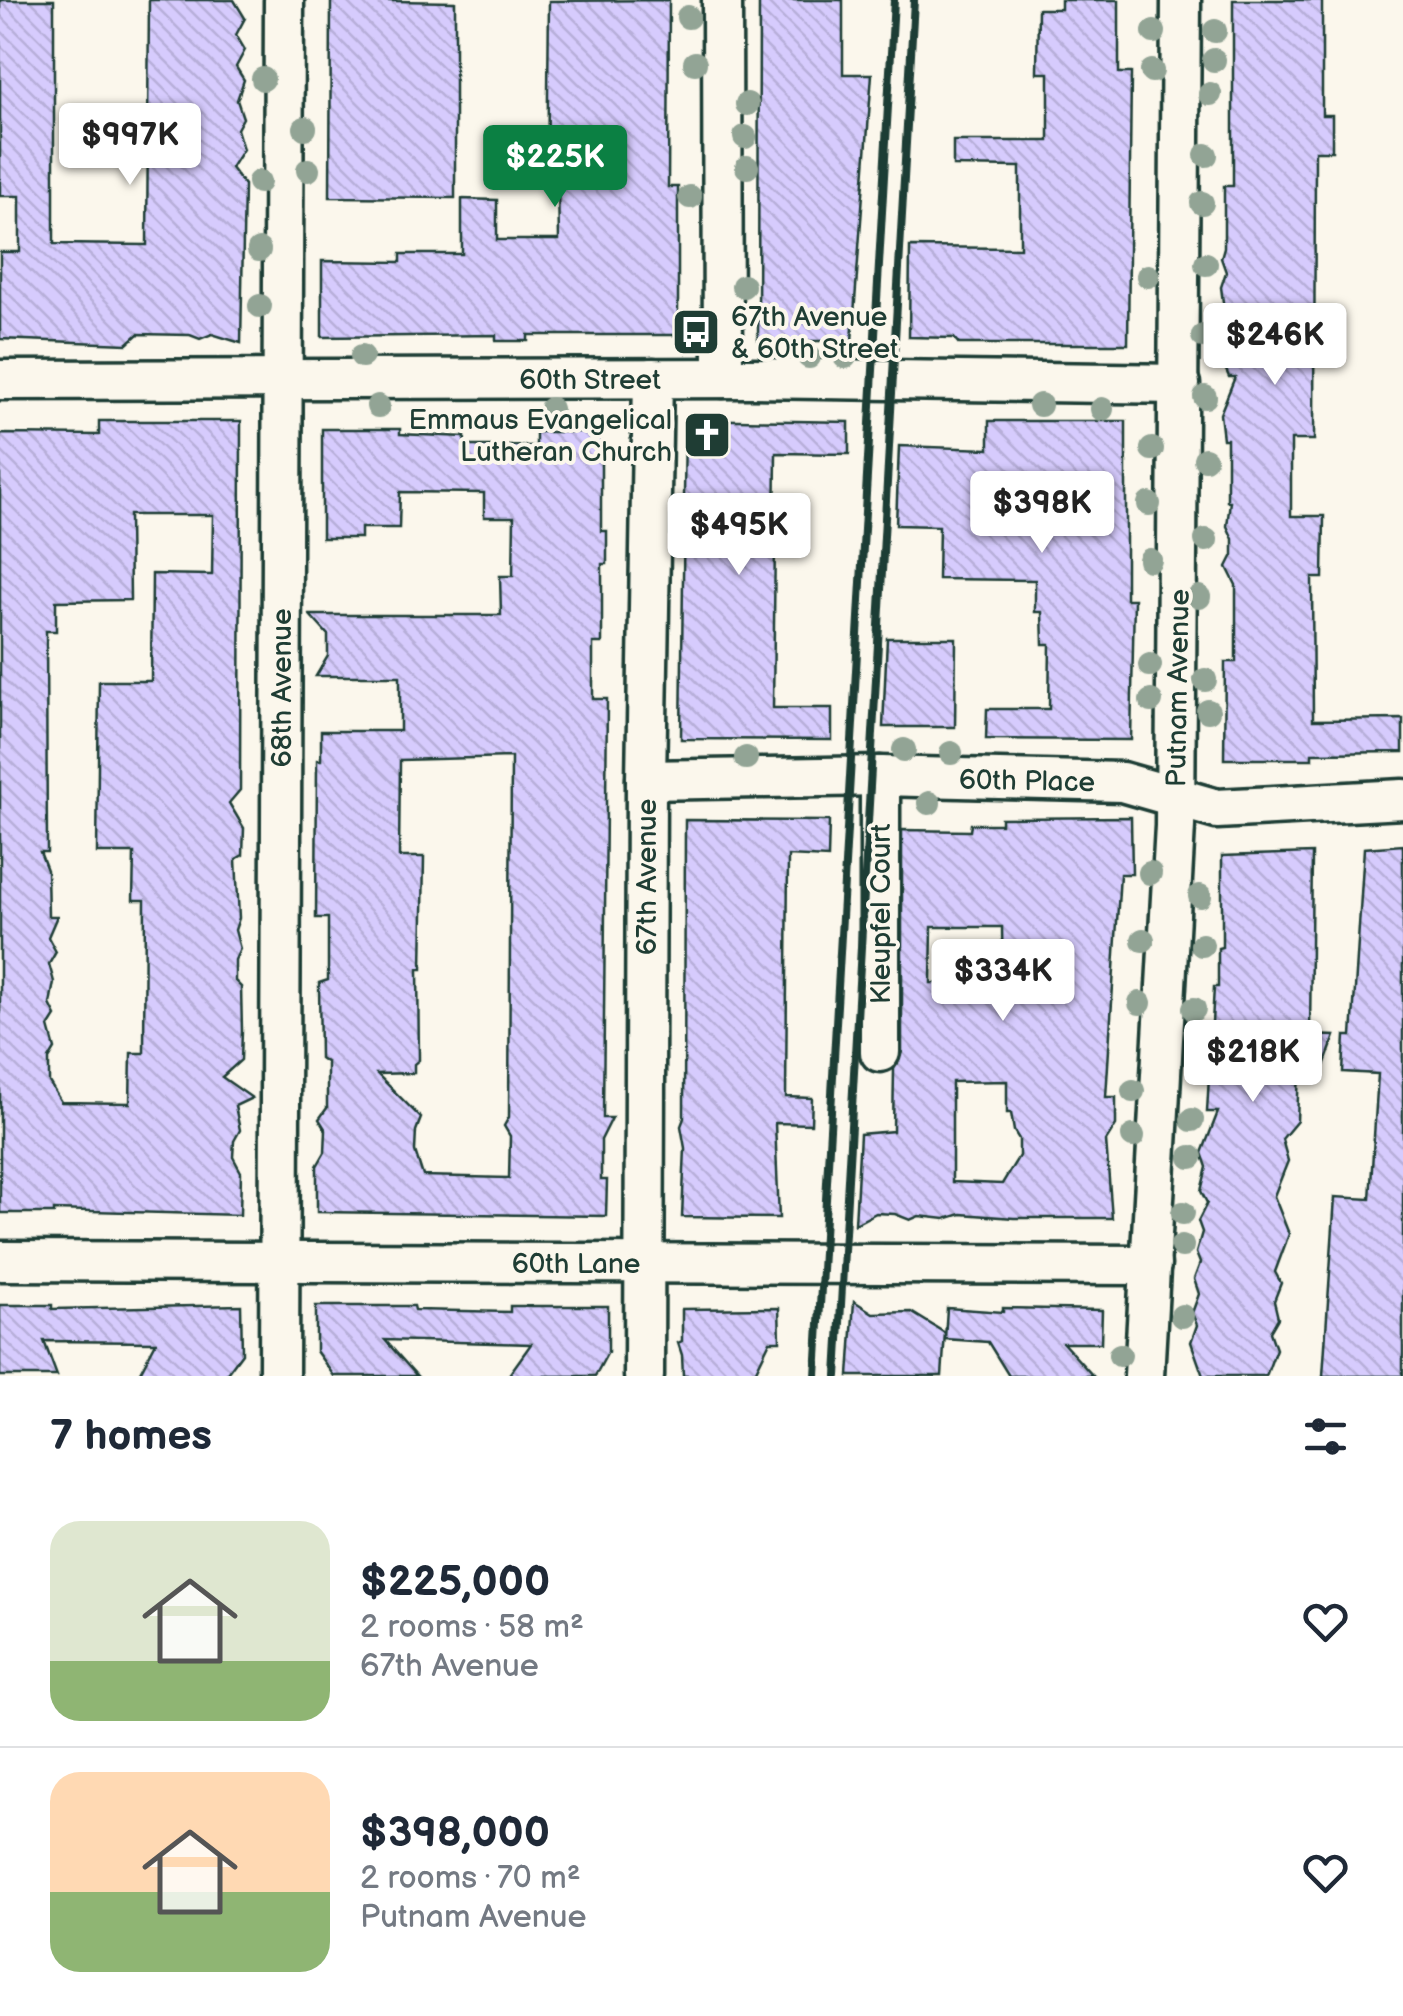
<!DOCTYPE html>
<html lang="en">
<head>
<meta charset="utf-8">
<style>
  body { margin:0; font-family:"Balsamiq Sans",sans-serif; background:#f6f6f7; color:#1f2937; height:100vh; display:flex; flex-direction:column; font-size:38px; white-space:nowrap }
  * { box-sizing:border-box; margin:0 }
  p { font-size:32px; color:#747a83 }
  .icon { flex:none; width:55px; height:55px; fill:none; stroke:currentColor; stroke-width:2; stroke-linecap:round; stroke-linejoin:round }
  .map { position:relative; height:1376px; overflow:hidden }
  .sheet { display:flex; flex-direction:column; background:#fff; flex:1 }
  .sheet>* { flex:none }
  .price { position:absolute; translate:-50% -85px; padding:0 22px; border-radius:10px; background:#fff; color:#222; font-size:32px; line-height:65px; filter:drop-shadow(0 2px 5px #0008) }
  .price::after { content:''; position:absolute; left:50%; top:60px; width:30px; height:22px; margin-left:-15px; background:inherit; clip-path:polygon(0 0,100% 0,50% 100%) }
  .price.current { background:#0b8043; color:#fff }
  ul { padding:0; list-style:none }
  li { display:flex; align-items:center; gap:30px; height:250px; padding:0 50px }
  li+li { border-top:2px solid #e0e1e3 }
  li span { display:grid; place-items:center; flex:none; width:280px; height:200px; border-radius:30px; color:#555 }
  li>.icon { margin-inline-start:auto }
  span .icon { width:120px; height:120px; fill:#fffc; stroke-width:1 }
  li b { font-size:42px }
  h2 { display:flex; justify-content:space-between; align-items:center; height:120px; padding:0 50px; font-size:42px }
  .map>svg:first-child { display:block }
  .building { fill:url(#building-back-hatch); stroke:#1f3d34; stroke-width:2.5; fill-rule:evenodd }
  .lines { fill:none; stroke-linecap:round; stroke-linejoin:round }
  .street-casing { stroke:#1f3d34; stroke-width:45 }
  .street { stroke:#fbf7ec; stroke-width:38 }
  .rail { stroke:#1f3d34; stroke-width:8 }
  .tree { fill:#92a495 }
  .labels { text-anchor:middle; stroke-width:8; stroke-linejoin:round; paint-order:stroke }
  .poi-label { font-size:28px; fill:#1f3d34; stroke:#fbf7ec; text-anchor:start }
  .street-label { font-size:28px; fill:#1f3d34; stroke:#fbf7ec }
</style>
</head>
<body>
<div class="map">
<svg width="1403" height="1376" viewBox="0 0 1403 1376">
  <defs>
    <pattern id="building-back-hatch" width="6" height="6" patternUnits="userSpaceOnUse" patternTransform="scale(2.5)"><rect width="6" height="6" fill="#d6cbfd"/><path d="M-1 5l2 2M0 0l6 6M5-1l2 2" fill="none" stroke="#b7afd9"/></pattern>
  </defs>
  <rect width="100%" height="100%" fill="#fbf7ec"/>
  <filter id="ink" filterUnits="userSpaceOnUse"><feTurbulence type="fractalNoise" baseFrequency=".01" numOctaves="2"/><feDisplacementMap in="SourceGraphic" scale="20" xChannelSelector="R" yChannelSelector="G"/><feConvolveMatrix kernelMatrix="1 2 1 2 8 2 1 2 1" color-interpolation-filters="sRGB"/></filter>
  <g filter="url(#ink)">
    <g class="building">
      <polygon points="0,0 54,0 54,244 147,245 149,0 234,0 245,18 236,35 245,50 236,67 244,80 237,100 243,118 237,129 243,149 231,168 244,185 241,343 212,334 200,339 190,335 138,334 127,344 0,339 0,252 20,252 20,196 0,196"/>
      <polygon points="331,0 455,2 455,198 330,197"/>
      <polygon points="669,0 668,187 678,187 678,335 528,335 528,341 496,341 496,335 322,337 322,261 401,262 401,254 462,254 462,199 497,200 497,240 559,240 558,185 547,185 549,1"/>
      <polygon points="759,0 843,0 843,74 872,74 852,341 758,341"/>
      <polygon points="1061,0 1119,0 1119,73 1131,73 1128,344 959,344 954,338 909,337 910,247 1020,248 1020,167 953,166 953,141 1049,141 1049,73 1037,73 1038,9 1061,9"/>
      <polygon points="1233,0 1322,0 1322,115 1332,115 1332,151 1315,151 1314,440 1291,440 1291,516 1324,516 1323,578 1312,578 1313,720 1403,719 1403,752 1312,753 1312,759 1224,759 1225,662 1236,662 1236,585 1227,567 1233,555 1233,539 1227,526 1230,501 1227,501 1227,439 1223,439 1220,414 1235,377 1229,377 1220,356 1224,345 1221,322 1224,310 1221,287 1226,272 1221,258 1224,247 1224,186 1233,186"/>
      <polygon points="685,419 849,422 849,454 776,453 773,708 832,708 832,740 681,739"/>
      <path d="M99,421H241L240,790L229,803L244,828L243,855L236,859L239,918L235,930L240,949L235,960V981L241,987L242,1031L241,1060L222,1077L252,1098L235,1106L240,1130L234,1141L233,1157L241,1172L240,1215L54,1210V1213H0V434L99,435ZM129,515H213L212,575L152,574L151,681H99L97,853H134L133,900H145L144,1053H131L130,1103L61,1102L49,1082V1059L55,1049L49,1027L56,1016L50,1004L54,982L49,964L56,952L48,937L57,916H48L47,870L40,852H47L46,631H56V601L130,600Z"/>
      <polygon points="989,421 1126,421 1126,599 1134,599 1131,740 986,739 987,709 1049,709 1050,644 1043,644 1042,612 1035,612 1035,580 938,579 939,526 896,525 899,446 989,449"/>
      <path d="M322,429H400V434L465,437L464,446H536V432H601V531H607V564H602V643H593V699H607L603,1118H612L601,1140V1180H607L606,1216L317,1212V1166L325,1152L326,1130L319,1119L327,1108V1063L320,1058L319,983L328,980V918H316L317,760H321V731H400V676H316L328,656V635L310,615H501L500,576H513L514,517H484V493L400,492L399,528H361V538H322ZM511,757L509,1117L504,1126L510,1136L509,1178L423,1176L415,1151L416,1131L421,1118L377,1074L414,1073V1064L419,1060L418,969H422L424,857H399L400,760Z"/>
      <polygon points="887,638 956,638 955,727 883,727"/>
      <path d="M1131,817L1132,874H1120L1106,1097H1116V1125L1106,1141L1112,1218H1014L961,1214L945,1219L919,1216L910,1220L895,1214L876,1213L855,1224L860,1134L893,1131L894,1069L902,1052V830L970,831L971,824H1001V818ZM932,927H1002L1003,984L931,983ZM1007,1081V1113H1011L1014,1131L1019,1139V1156L1002,1184L952,1182V1082Z"/>
      <polygon points="685,820 829,821 828,858 788,856 786,1097 812,1098 811,1124 775,1123 779,1218 682,1217 685,1148 681,1126 684,1118"/>
      <polygon points="1403,845 1403,1376 1323,1376 1335,1197 1370,1199 1378,1074 1343,1072 1345,1036 1352,1036 1364,848"/>
      <polygon points="1312,853 1310,1035 1335,1036 1322,1071 1299,1070 1297,1121 1282,1139 1288,1161 1274,1196 1289,1234 1275,1272 1281,1283 1274,1301 1278,1318 1270,1332 1276,1349 1266,1376 1203,1376 1191,1342 1197,1325 1192,1313 1199,1294 1194,1279 1200,1263 1196,1253 1202,1232 1198,1221 1207,1203 1201,1191 1207,1167 1202,1153 1218,1112 1207,1112 1214,987 1218,987 1218,948 1222,947 1222,856"/>
      <polygon points="854,1301 873,1313 911,1312 945,1333 942,1376 849,1376"/>
      <polygon points="0,1305 52,1305 52,1309 241,1305 242,1353 225,1376 138,1376 156,1342 44,1341 57,1376 0,1376"/>
      <polygon points="316,1306 414,1306 415,1310 510,1312 510,1306 608,1306 608,1352 595,1376 508,1376 531,1344 385,1340 417,1376 334,1376 316,1351"/>
      <polygon points="779,1308 780,1341 770,1341 753,1376 683,1376 682,1355 678,1343 682,1341 682,1309"/>
      <polygon points="947,1308 1003,1312 1003,1308 1102,1310 1101,1343 1063,1343 1093,1376 1009,1376 988,1342 945,1339"/>
    </g>
    <g class="lines">
      <g class="street-casing">
        <g id="street">
          <polyline points="722,0 723,378"/>
          <polyline points="0,380 749,378 1180,384"/>
          <polyline points="880,776 880,1052"/>
          <polyline points="646,780 880,776 1122,782 1217,809 1403,799"/>
          <polyline points="0,1261 1151,1265"/>
          <polyline points="279,1376 284,0"/>
          <polyline points="644,1376 646,780 653,378"/>
          <polyline points="1144,1376 1175,826 1181,0"/>
        </g>
      </g>
      <use href="#street" class="street"/>
      <g class="rail">
        <polyline points="816,1376 894,0"/>
        <polyline points="837,1376 914,0"/>
      </g>
    </g>
    <g class="tree">
      <circle cx="688" cy="17" r="12"/>
      <circle cx="1215" cy="31" r="12"/>
      <circle cx="1154" cy="32" r="12"/>
      <circle cx="1214" cy="60" r="12"/>
      <circle cx="695" cy="63" r="12"/>
      <circle cx="1152" cy="71" r="12"/>
      <circle cx="263" cy="79" r="12"/>
      <circle cx="1210" cy="94" r="12"/>
      <circle cx="747" cy="104" r="12"/>
      <circle cx="305" cy="128" r="12"/>
      <circle cx="745" cy="137" r="12"/>
      <circle cx="1206" cy="155" r="12"/>
      <circle cx="747" cy="167" r="12"/>
      <circle cx="308" cy="170" r="12"/>
      <circle cx="259" cy="182" r="12"/>
      <circle cx="690" cy="197" r="12"/>
      <circle cx="1202" cy="203" r="12"/>
      <circle cx="259" cy="250" r="12"/>
      <circle cx="1206" cy="264" r="12"/>
      <circle cx="1148" cy="276" r="12"/>
      <circle cx="743" cy="286" r="12"/>
      <circle cx="260" cy="306" r="12"/>
      <circle cx="1203" cy="336" r="12"/>
      <circle cx="362" cy="356" r="12"/>
      <circle cx="809" cy="357" r="12"/>
      <circle cx="845" cy="357" r="12"/>
      <circle cx="1205" cy="397" r="12"/>
      <circle cx="1040" cy="405" r="12"/>
      <circle cx="378" cy="406" r="12"/>
      <circle cx="551" cy="409" r="12"/>
      <circle cx="1102" cy="409" r="12"/>
      <circle cx="1152" cy="449" r="12"/>
      <circle cx="1205" cy="459" r="12"/>
      <circle cx="1149" cy="504" r="12"/>
      <circle cx="1206" cy="540" r="12"/>
      <circle cx="1150" cy="560" r="12"/>
      <circle cx="1199" cy="597" r="12"/>
      <circle cx="1150" cy="665" r="12"/>
      <circle cx="1205" cy="680" r="12"/>
      <circle cx="1151" cy="701" r="12"/>
      <circle cx="1208" cy="711" r="12"/>
      <circle cx="904" cy="750" r="12"/>
      <circle cx="951" cy="753" r="12"/>
      <circle cx="746" cy="758" r="12"/>
      <circle cx="929" cy="803" r="12"/>
      <circle cx="1150" cy="873" r="12"/>
      <circle cx="1200" cy="896" r="12"/>
      <circle cx="1143" cy="940" r="12"/>
      <circle cx="1202" cy="945" r="12"/>
      <circle cx="1140" cy="1003" r="12"/>
      <circle cx="1194" cy="1009" r="12"/>
      <circle cx="1133" cy="1091" r="12"/>
      <circle cx="1192" cy="1120" r="12"/>
      <circle cx="1133" cy="1136" r="12"/>
      <circle cx="1191" cy="1157" r="12"/>
      <circle cx="1183" cy="1213" r="12"/>
      <circle cx="1182" cy="1246" r="12"/>
      <circle cx="1182" cy="1316" r="12"/>
      <circle cx="1120" cy="1355" r="12"/>
    </g>
  </g>
  <defs>
    <g id="bus-square" transform="scale(2.5)"><rect x="-9" y="-9" width="18" height="18" rx="4" fill="#1f3d34" stroke="#fbf7ec"/><path d="M-5-6H5V4H4V6H2V4H-2V6H-4V4H-5ZM-3.5-4V0h7V-4ZM-3.5 1.2v1.5H-2V1.2ZM2 1.2v1.5H3.5V1.2Z" fill="#fff"/></g>
    <g id="church-square" transform="scale(2.5)"><rect x="-9" y="-9" width="18" height="18" rx="4" fill="#1f3d34" stroke="#fbf7ec"/><path d="M-1.2-6h2.4v3.5h3.3v2.4h-3.3V6h-2.4V-.1h-3.3v-2.4h3.3Z" fill="#fff"/></g>
  </defs>
  <g fill-rule="evenodd">
    <use href="#bus-square" x="696" y="332"/>
    <use href="#church-square" x="707" y="435"/>
  </g>
  <g class="labels">
    <g class="poi-label">
      <text x="731" y="326">67th Avenue<tspan x="731" dy="32">&amp; 60th Street</tspan></text>
      <text x="672" y="429" text-anchor="end">Emmaus Evangelical<tspan x="672" dy="32">Lutheran Church</tspan></text>
    </g>
    <g class="street-label">
      <text x="590" y="389">60th Street</text>
      <text transform="translate(281 688) rotate(-90)" y="10">68th Avenue</text>
      <text transform="translate(1177 688) rotate(-89)" y="10">Putnam Avenue</text>
      <text transform="translate(1027 780) rotate(1)" y="10">60th Place</text>
      <text transform="translate(646 877) rotate(-90)" y="10">67th Avenue</text>
      <text transform="translate(880 914) rotate(-90)" y="10">Kleupfel Court</text>
      <text x="576" y="1273">60th Lane</text>
    </g>
  </g>
</svg>
<b class="price" style="left:130px;top:188px">$997K</b>
<b class="price current" style="left:555px;top:210px">$225K</b>
<b class="price" style="left:1275px;top:388px">$246K</b>
<b class="price" style="left:1042px;top:556px">$398K</b>
<b class="price" style="left:739px;top:578px">$495K</b>
<b class="price" style="left:1003px;top:1024px">$334K</b>
<b class="price" style="left:1253px;top:1105px">$218K</b>
</div>
<section class="sheet">
<h2>7 homes<svg class="icon" aria-label="filters" viewBox="0 0 24 24"><path d="M4 7h16M4 17h16"/><circle cx="9" cy="7" r="2"/><circle cx="15" cy="17" r="2"/></svg></h2>
<ul>
<li><span style="background:linear-gradient(#dfe7d0 70%,#8fb573 0)"><svg class="icon" aria-label="home" viewBox="0 0 24 24"><path d="M3 11l9-7 9 7M6 9v11h12V9"/></svg></span><div><b>$225,000</b><p>2 rooms · 58 m²</p><p>67th Avenue</p></div><svg class="icon" aria-label="heart" viewBox="0 0 24 24"><path d="M12 20l-8-8c-3-5 5-10 8-4 3-6 11-1 8 4z"/></svg></li>
<li><span style="background:linear-gradient(#ffd9b3 60%,#8fb573 0)"><svg class="icon" aria-label="home" viewBox="0 0 24 24"><path d="M3 11l9-7 9 7M6 9v11h12V9"/></svg></span><div><b>$398,000</b><p>2 rooms · 70 m²</p><p>Putnam Avenue</p></div><svg class="icon" aria-label="heart" viewBox="0 0 24 24"><path d="M12 20l-8-8c-3-5 5-10 8-4 3-6 11-1 8 4z"/></svg></li>
</ul>
</section>
</body>
</html>
